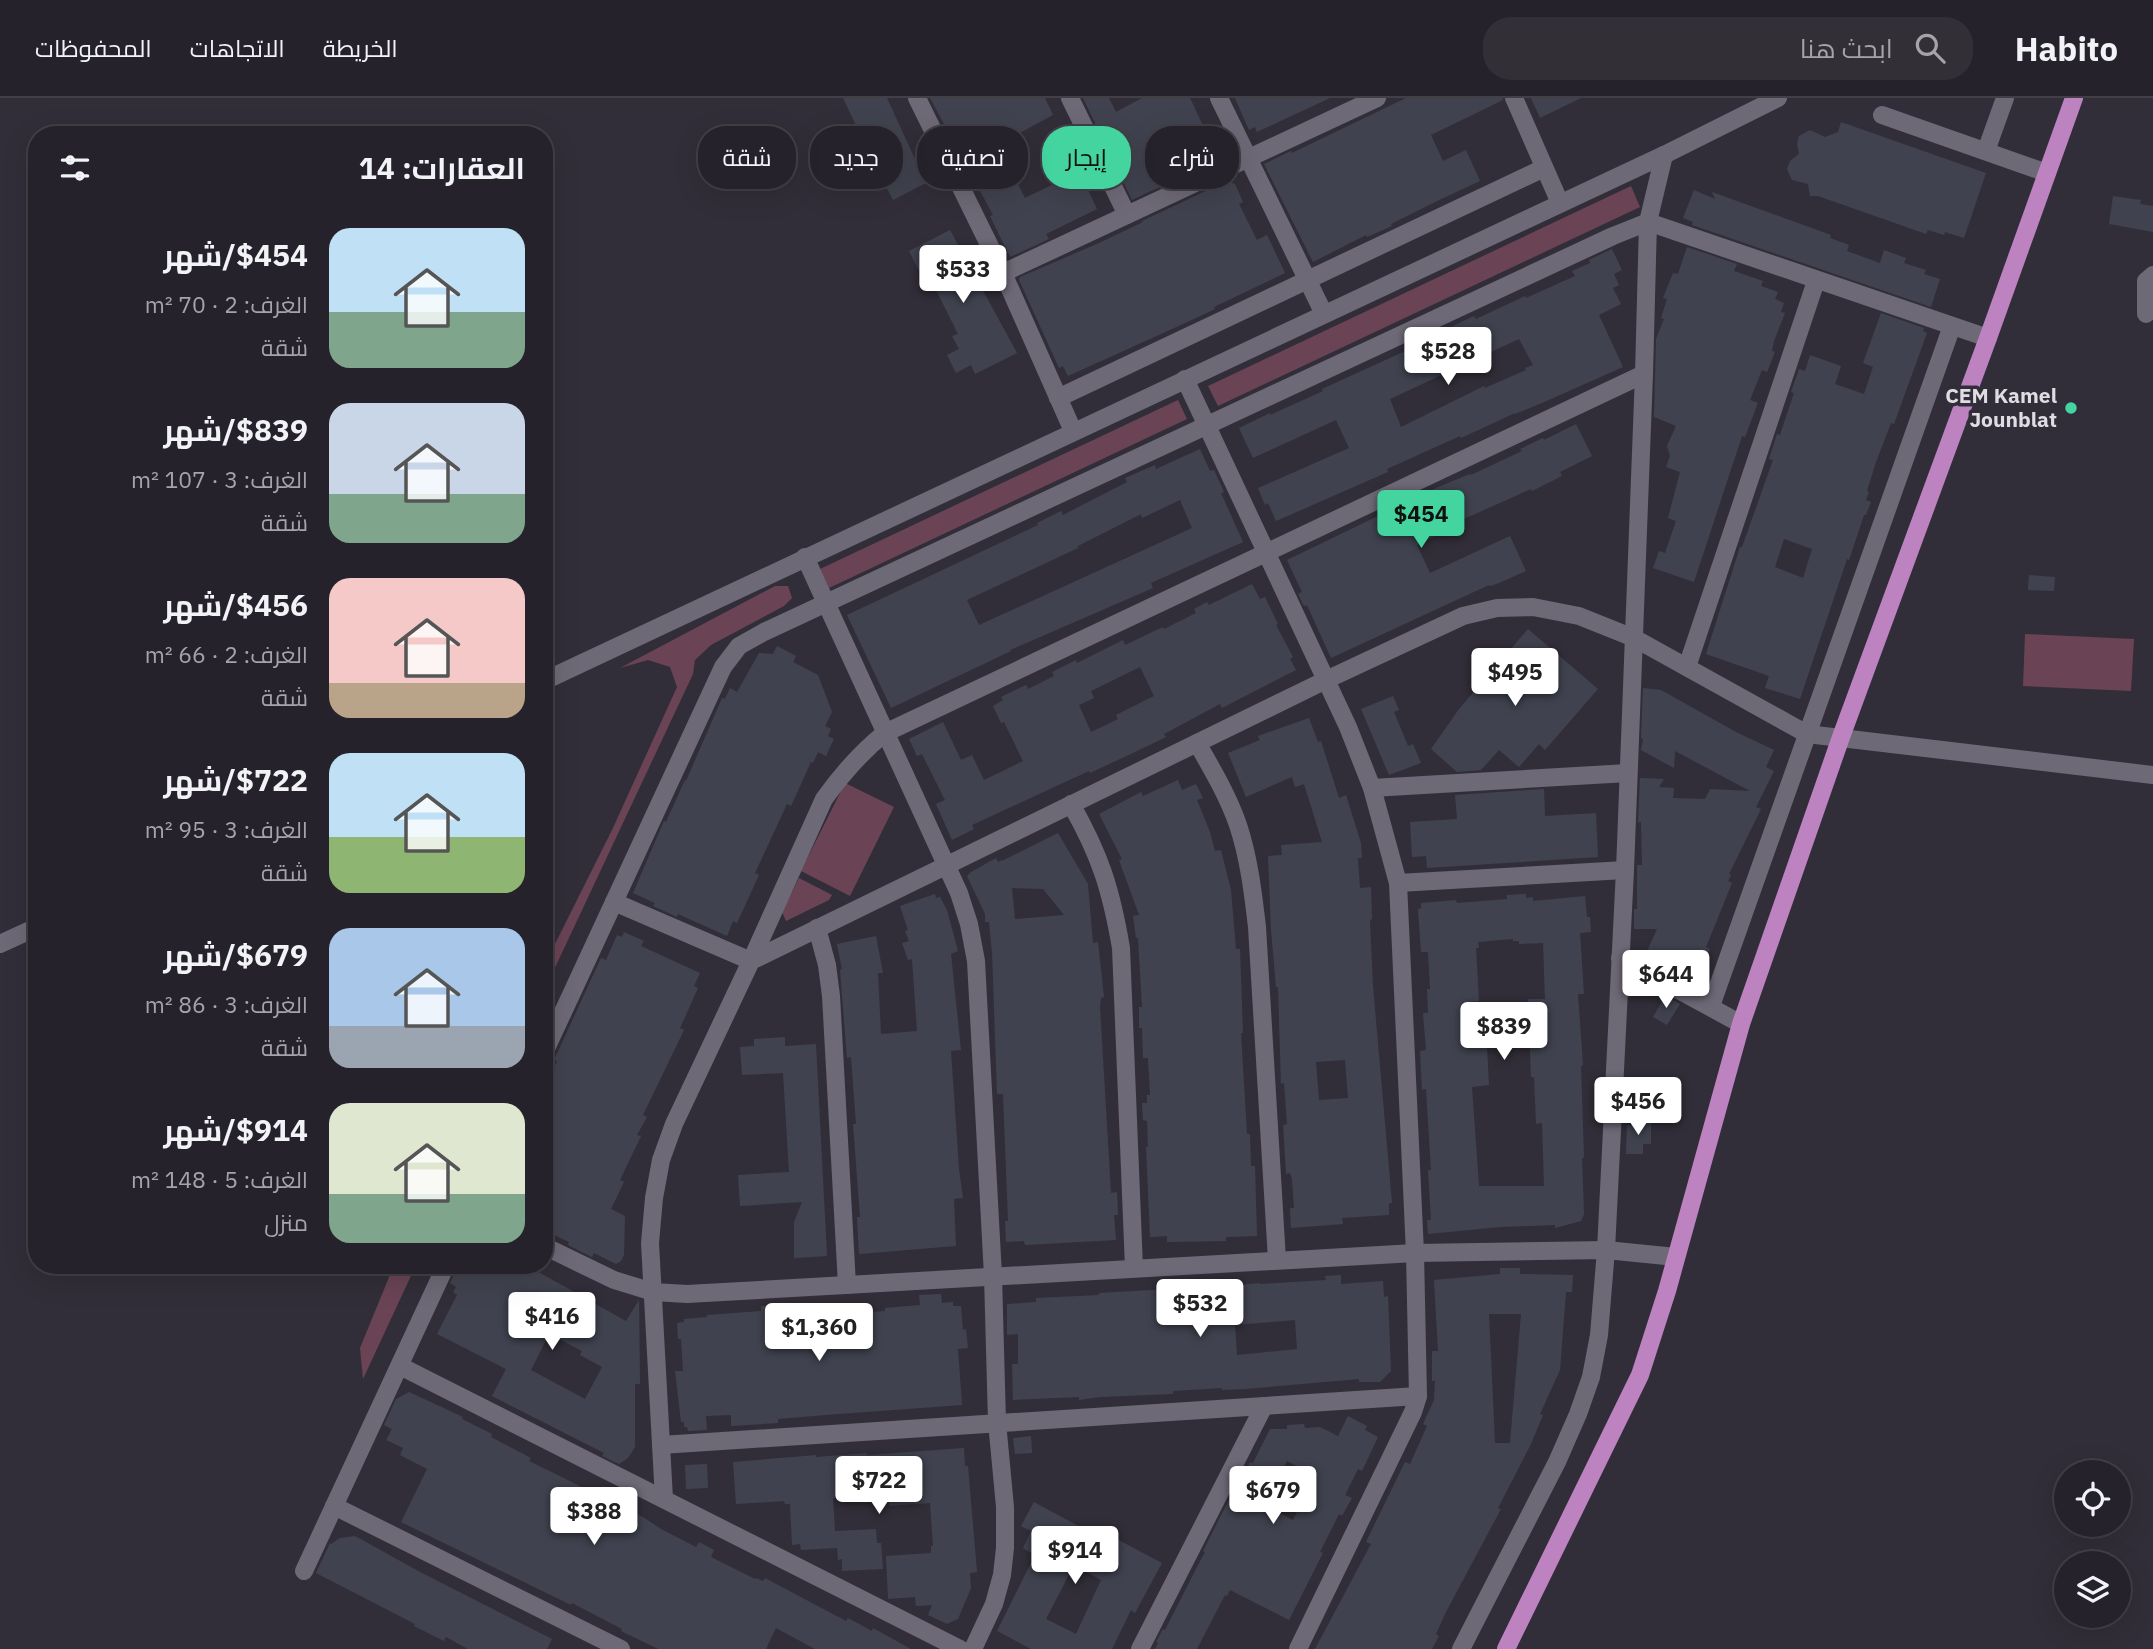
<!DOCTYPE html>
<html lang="ar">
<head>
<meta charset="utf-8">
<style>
  body { margin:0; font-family:"IBM Plex Sans",Cairo,sans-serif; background:#322f37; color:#f1f3f6; direction:rtl; height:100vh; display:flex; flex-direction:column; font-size:26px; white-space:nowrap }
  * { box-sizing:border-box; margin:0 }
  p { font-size:23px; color:#a4a4a9 }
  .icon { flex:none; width:38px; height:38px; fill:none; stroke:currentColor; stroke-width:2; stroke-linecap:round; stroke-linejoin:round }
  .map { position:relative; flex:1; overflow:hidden; direction:ltr }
  .panel { position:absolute; left:28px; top:28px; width:525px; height:1148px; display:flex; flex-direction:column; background:#26222b; border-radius:28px; box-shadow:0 7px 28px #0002,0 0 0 2px #423f47; direction:rtl }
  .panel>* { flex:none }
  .banner { position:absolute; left:574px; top:28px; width:665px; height:63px; direction:rtl; display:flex; gap:14px }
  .fabs { position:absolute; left:2054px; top:1362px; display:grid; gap:14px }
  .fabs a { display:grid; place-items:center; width:77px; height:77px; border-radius:50%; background:#26222b; box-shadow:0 7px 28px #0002,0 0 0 2px #423f47; font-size:35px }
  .price { position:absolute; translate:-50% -60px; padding:0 16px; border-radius:7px; background:#fff; color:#222; font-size:23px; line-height:46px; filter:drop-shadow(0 2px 4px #0008) }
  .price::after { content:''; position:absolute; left:50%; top:42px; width:21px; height:16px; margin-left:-10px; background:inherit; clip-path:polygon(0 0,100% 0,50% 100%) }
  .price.selected { background:#43d4a0; color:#111 }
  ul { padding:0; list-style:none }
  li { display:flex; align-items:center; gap:21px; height:175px; padding:0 28px }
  li span { display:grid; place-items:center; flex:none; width:196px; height:140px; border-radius:21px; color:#555 }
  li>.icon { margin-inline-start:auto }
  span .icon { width:84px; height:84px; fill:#fffc; stroke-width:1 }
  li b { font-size:30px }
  h2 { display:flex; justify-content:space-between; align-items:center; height:84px; padding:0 28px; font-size:30px }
  .chip { padding:0 24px; border-radius:28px; background:#26222b; box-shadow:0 7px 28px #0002,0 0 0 2px #423f47; font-size:24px; line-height:63px }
  .chip.selected { background:#43d4a0; color:#111 }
  header { display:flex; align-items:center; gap:42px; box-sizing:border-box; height:98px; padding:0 35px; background:#26222b; border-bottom:2px solid #423f47 }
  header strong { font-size:33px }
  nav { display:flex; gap:38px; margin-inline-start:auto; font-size:24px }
  .search { width:490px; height:63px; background:#322f37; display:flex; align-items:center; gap:18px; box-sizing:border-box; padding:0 24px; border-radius:28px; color:#a4a4a9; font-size:26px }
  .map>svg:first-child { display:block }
  .green { fill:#6a4454 }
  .building { fill:#40434f; fill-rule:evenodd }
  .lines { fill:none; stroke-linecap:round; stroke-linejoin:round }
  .minor { stroke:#6d6976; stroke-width:18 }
  .major { stroke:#bc83c0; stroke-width:18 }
  .poi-dot { fill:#43d4a0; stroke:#322e39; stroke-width:2.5 }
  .labels { text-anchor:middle; stroke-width:7; stroke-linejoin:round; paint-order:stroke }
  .poi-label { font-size:21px; font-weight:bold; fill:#dfdce4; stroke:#322e39; text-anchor:end }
</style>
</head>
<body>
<header>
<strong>Habito</strong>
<div class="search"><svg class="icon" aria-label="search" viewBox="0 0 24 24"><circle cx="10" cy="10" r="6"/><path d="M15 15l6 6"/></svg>ابحث هنا</div>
<nav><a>الخريطة</a><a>الاتجاهات</a><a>المحفوظات</a></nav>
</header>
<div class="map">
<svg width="2153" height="1551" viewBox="0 0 2153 1551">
  <rect width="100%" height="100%" fill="#322e39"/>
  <g class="green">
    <polygon points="1631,88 1640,109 1218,308 1208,288"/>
    <polygon points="1178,302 1187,321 829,490 820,471"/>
    <polygon points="775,488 788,488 792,500 784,508 711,547 695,562 693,576 544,893 544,868 612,732 677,589 670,569 648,562 620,570"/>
    <polygon points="2025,536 2134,541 2131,593 2023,588"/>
    <polygon points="845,685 894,709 850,798 801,773"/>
    <polygon points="799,780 832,797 829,802 786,823 782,814"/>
    <polygon points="394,1167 416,1167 363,1281 360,1250"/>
  </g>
  <g class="building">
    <polygon points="843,0 887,0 926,85 893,102 883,83 879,85 869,65 873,63"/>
    <polygon points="930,0 1045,0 1053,17 1003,44 1015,66 1009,69 1025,100 1066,80 1069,88 1083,81 1097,111 1046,136 1049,141 1010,159 990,118 993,117"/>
    <polygon points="1083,0 1109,0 1116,14 1142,0 1190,0 1207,36 1211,34 1221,53 1190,68 1198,71 1132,102"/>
    <polygon points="1235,0 1330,0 1257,34 1255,29 1249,32"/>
    <polygon points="1406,0 1503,0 1503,2 1431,37 1443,63 1466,52 1480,83 1437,103 1391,126 1392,128 1367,139 1366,137 1313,164 1264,66 1291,53 1292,55"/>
    <polygon points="1531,0 1581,0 1540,20"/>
    <polygon points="1841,24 1986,75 1964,140 1945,134 1944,137 1928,132 1926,136 1818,98 1810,98 1808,86 1792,82 1787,71 1790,63 1799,56 1797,46 1799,38 1810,32 1825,39 1838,34"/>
    <polygon points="1227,83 1235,86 1243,104 1239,106 1257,142 1267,137 1285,175 1214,209 1215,211 1194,221 1068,278 1063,268 1059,270 1019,182 1020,179 1099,145 1143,124 1142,123"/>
    <polygon points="1694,92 1715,101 1712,94 1831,137 1830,140 1849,147 1847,153 1880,165 1884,152 1906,160 1904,165 1926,172 1924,176 1940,181 1931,209 1692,127 1693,124 1683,120"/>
    <polygon points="2113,98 2141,102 2140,106 2153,108 2153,134 2109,126"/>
    <polygon points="950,132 1017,255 975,276 971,267 956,275 947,257 959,251 952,238 958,236 934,188 928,191 909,153"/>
    <polygon points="1687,149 1737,166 1734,173 1763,183 1761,188 1778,194 1775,201 1784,205 1781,214 1785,215 1774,243 1772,253 1775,254 1767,274 1762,272 1750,302 1758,305 1745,339 1742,338 1694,484 1653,470 1659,453 1665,455 1676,423 1668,420 1680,374 1666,369 1670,358 1667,348 1676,328 1654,319 1656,241 1664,221 1661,220 1667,201 1663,200 1673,175 1678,176"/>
    <path d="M1612,151L1622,172L1614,176L1619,187L1613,190L1621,206L1599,217L1623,269L1542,305L1515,316V315L1461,340L1460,338L1387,371L1388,374L1276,423L1268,405L1265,407L1258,390L1349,350L1336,322L1253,360L1239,330L1270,315V317L1323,293L1322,291L1414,249L1413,247L1474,218L1476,221L1525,198L1526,200L1575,178L1572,173L1590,165L1589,162ZM1519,241L1533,267L1525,270L1526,272L1485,290L1484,288L1401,329L1390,301Z"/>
    <path d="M1881,215L1924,230L1923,233L1927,235L1894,326L1891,325L1876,364L1867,393L1869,394L1866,402L1871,404L1866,417H1864L1849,462L1847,461L1800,601L1765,590L1769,578L1706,556L1740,449H1742L1773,362L1769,361L1777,336L1780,337L1794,295L1791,294L1799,271L1805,273L1810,257L1841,268L1835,286L1864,296L1873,269L1863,265ZM1784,441L1812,451L1803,480L1775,469Z"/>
    <polygon points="1576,326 1592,358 1560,374 1562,378 1532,393 1531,391 1455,425 1443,431 1444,434 1417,447 1430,475 1510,438 1526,473 1499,485 1490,488 1489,487 1331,560 1307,507 1304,508 1298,496 1302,494 1287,462 1438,389 1470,376 1471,377 1522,353 1520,351 1543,340 1544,342"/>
    <path d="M1200,351L1210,373L1214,372L1224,394L1221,395L1243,444L1151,485L1153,490L1010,552L1011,553L891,610L847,517L1038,427L1037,425L1061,413L1063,417L1127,384L1125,380L1155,367L1156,371ZM1180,402L1192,430L979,527L967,502L1078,450V448L1141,416L1142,420Z"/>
    <polygon points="2029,477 2055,479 2054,493 2028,492"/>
    <path d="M1252,486L1260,501L1265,499L1278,526L1276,527L1293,559L1290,561L1296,572L1222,610L1220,606L1164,636L1166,639L1135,654L1090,675L1089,673L972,727L974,731L952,742L936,706L945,702L922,656L917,658L909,641L943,624L961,662L972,657L984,682L1023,663L1004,624L1001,625L993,608L1003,602L1001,599L1026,587L1028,591L1054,578L1052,574L1076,562L1077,565L1123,542L1125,547L1163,529L1164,531L1196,515L1194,511L1207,504L1209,507ZM1140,569L1154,598L1116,617L1118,621L1091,634L1079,607L1094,600L1091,593Z"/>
    <polygon points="1528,531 1598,591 1545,652 1539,646 1519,669 1499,652 1481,672 1457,674 1431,651 1459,611"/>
    <polygon points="777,548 796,558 793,564 818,577 832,614 825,628 831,631 828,638 834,641 826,658 818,654 813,665 811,664 791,708 787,706 755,775 759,777 737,825 733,823 727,838 678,816 677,819 653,808 655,805 633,795 664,723 666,724 685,682 686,683 722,600 725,601 730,590 737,594 759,555 773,556"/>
    <polygon points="1643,590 1661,592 1736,634 1774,652 1766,669 1774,673 1756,709 1761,711 1729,776 1731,777 1728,783 1732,785 1706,849 1710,851 1703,866 1696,862 1686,883 1644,860 1657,831 1634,831 1634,811 1637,811 1637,767 1642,767 1641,724 1638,724 1640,680 1664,681 1659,689 1674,690 1673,700 1705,701 1710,691 1750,693 1675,653 1674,670 1641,652 1643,641 1641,640"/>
    <polygon points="1393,598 1399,612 1394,614 1408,648 1413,646 1421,665 1389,677 1361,611"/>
    <path d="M1309,620L1318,644L1321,643L1339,700L1346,697L1361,745L1362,760H1358L1360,790L1371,789L1372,821L1370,822L1373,888L1392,1105H1389V1117L1342,1120L1343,1126L1291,1130L1290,1110H1294L1292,1081L1290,1075L1286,1076L1283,1027L1287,1026L1284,985L1281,986L1278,889H1276L1271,831L1268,758L1282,757L1281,747L1322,744L1304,686L1295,689L1292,679L1246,699L1228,655L1260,642L1258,638ZM1345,962L1348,1000L1319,1002L1316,964Z"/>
    <polygon points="1178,682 1182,692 1196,686 1203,700 1197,702 1210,734 1215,753 1221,752 1231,792 1236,851 1240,851 1243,935 1241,935 1247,1036 1250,1036 1251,1068 1255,1068 1257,1138 1226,1139 1226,1143 1167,1144 1167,1138 1150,1139 1146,1049 1148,1049 1147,1023 1143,1022 1142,1005 1147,1005 1147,997 1150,997 1148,960 1143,960 1142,930 1139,930 1139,909 1142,909 1138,840 1136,840 1133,818 1139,817 1119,762 1122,761 1099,716 1141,694 1143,698"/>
    <polygon points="1544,691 1545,718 1596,715 1598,759 1427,770 1426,758 1412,759 1410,724 1457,721 1455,697"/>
    <path d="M1058,735L1088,786L1093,845L1098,844L1104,899L1101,900L1100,909L1111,1095L1117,1094L1118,1117H1114L1116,1142L1025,1147L1024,1143L1006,1144L1005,1123H1008L1003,996H997L992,854L989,824H985V816L967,778L971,774L996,760L998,764L1002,762V763ZM1012,790L1043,791L1064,817L1015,821Z"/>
    <polygon points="935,796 936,800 940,799 947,812 958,853 951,856 961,952 951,953 959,1071 963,1100 954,1101 956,1148 859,1156 857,1119 860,1119 853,1026 856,1026 851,959 847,960 840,872 842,871 837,846 876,838 883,875 878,875 881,936 917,933 912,861 908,862 902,845 909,843 905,833 908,832 900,808"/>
    <path d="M1526,796V800L1533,799V803L1585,798L1587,819H1590L1591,834L1580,835L1584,896H1578L1583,967L1581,968L1584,1060H1582L1584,1116L1581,1123L1555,1130V1127L1500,1129L1428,1136L1427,1122H1431L1428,1072H1431L1426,991L1422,992L1420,953L1426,952L1423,915H1428L1427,891H1430L1428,854H1421L1418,811L1421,810V805L1456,802L1457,805L1507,801V797ZM1513,841V843H1519V846L1543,845L1545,901H1528L1531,979H1534L1536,1026L1542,1025L1544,1088H1479L1472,989L1489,987L1487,949L1473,950L1470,904L1479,903L1476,850H1479L1478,844Z"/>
    <polygon points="624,834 644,843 641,848 700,875 694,888 698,890 680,930 684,932 643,1017 647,1019 637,1037 641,1038 620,1082 624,1084 611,1111 625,1118 624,1157 621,1163 616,1166 594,1155 592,1159 568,1147 569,1144 544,1132 544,992 557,963 554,962 601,860 606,862 617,837 622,839"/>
    <polygon points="1665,898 1680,906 1667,927 1653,919"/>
    <polygon points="785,939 785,948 816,946 827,1158 794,1160 794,1124 802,1104 740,1108 738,1077 789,1074 783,975 742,977 740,949 754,948 754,941"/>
    <polygon points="1634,1022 1651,1022 1651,1046 1643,1046 1643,1056 1626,1056 1627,1027 1634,1027"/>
    <path d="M459,1167H526L626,1223L639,1202L640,1286H635V1349L628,1360L619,1366L602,1358L604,1355L492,1298L506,1271L437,1236L457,1197L453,1194L456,1189L450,1185ZM549,1236L582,1253L580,1257L602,1269L585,1301L531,1272Z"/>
    <path d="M1500,1170H1520V1176L1573,1177L1572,1194H1566L1560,1272L1540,1316L1543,1317L1531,1346L1498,1410L1501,1411L1446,1514L1436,1536L1439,1538L1432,1551H1315L1371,1446L1366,1444L1405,1364L1410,1366L1427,1328L1423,1326L1434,1302L1435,1283H1432V1253H1438L1434,1182L1500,1176ZM1489,1216H1521L1510,1345H1495Z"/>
    <path d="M1341,1177V1186L1383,1183L1384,1199L1388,1198L1391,1273L1380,1284H1359V1281L1245,1291L1222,1292V1290L1173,1293V1296L1100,1299L1079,1302V1299L1013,1302L1012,1266H1018V1236L1007,1237V1206L1036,1204V1200L1099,1197V1195L1170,1191V1193L1260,1185V1186L1326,1182L1325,1178ZM1295,1222L1297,1251L1237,1257L1235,1227Z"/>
    <polygon points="941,1196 942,1205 953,1204 953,1208 961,1208 963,1232 966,1231 968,1250 958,1251 962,1307 825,1317 778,1321 778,1325 731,1328 731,1317 706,1318 707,1332 688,1333 687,1329 684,1329 684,1324 681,1324 675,1273 683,1273 681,1241 678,1241 677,1225 684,1224 684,1221 707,1219 707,1217 761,1213 761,1208 776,1207 777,1215 857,1210 857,1215 885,1213 885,1210 920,1207 919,1197"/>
    <polygon points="409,1294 463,1319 462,1321 492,1336 491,1339 531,1360 529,1363 643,1419 661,1431 696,1449 699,1444 714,1452 711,1459 755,1481 756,1480 763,1483 765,1480 846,1523 848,1520 872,1533 873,1530 911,1551 815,1551 776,1530 766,1551 658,1551 621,1533 622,1531 572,1505 571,1507 401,1424 427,1371 400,1357 403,1350 386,1342 392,1331 384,1327 396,1301"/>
    <path d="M1348,1318L1367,1328L1365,1332L1378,1339L1362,1373L1358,1371L1345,1397L1352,1400L1342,1418L1339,1416L1320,1454L1323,1455L1289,1522L1230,1492L1227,1498L1225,1497L1197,1551H1155L1158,1545L1156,1544L1163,1531L1165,1532L1197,1469L1205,1454L1203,1453L1241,1378L1243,1379L1250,1364L1253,1365L1270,1331H1287V1327L1304,1326L1305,1330L1320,1329L1338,1338ZM1287,1363L1315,1378L1293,1422L1266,1408Z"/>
    <polygon points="1031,1338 1032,1355 1015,1356 1013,1340"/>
    <polygon points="964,1350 965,1368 968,1368 977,1474 970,1475 971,1490 958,1521 947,1526 928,1517 932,1507 916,1508 915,1499 888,1501 886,1458 931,1455 931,1448 933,1448 930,1405 889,1408 888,1394 833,1400 835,1433 876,1431 877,1445 881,1445 883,1471 842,1473 842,1461 838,1462 837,1450 801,1452 800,1446 792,1447 790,1406 785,1406 784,1403 736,1406 733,1364 816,1357 816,1359 867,1355 867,1357"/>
    <polygon points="707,1366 708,1390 686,1391 685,1367"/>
    <path d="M1034,1404L1095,1437L1098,1431L1162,1465L1135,1515L1131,1512L1112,1551H1031L997,1533L1035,1457L1023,1450L1031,1433L1021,1428ZM1074,1467L1101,1482L1076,1536L1046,1521Z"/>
    <polygon points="355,1438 422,1475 552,1541 547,1551 468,1551 446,1539 444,1543 414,1528 415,1526 316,1475 330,1445 331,1446 340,1440"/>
  </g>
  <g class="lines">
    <g class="minor">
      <polyline points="917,0 1003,175 1073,333"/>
      <polyline points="1070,0 1127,117"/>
      <polyline points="1219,0 1324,216"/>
      <polyline points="1514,0 1560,105"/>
      <polyline points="1882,17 2047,75"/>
      <polyline points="1986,53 2005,0"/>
      <polyline points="1003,175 1377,0"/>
      <polyline points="2146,216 2146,183 2153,177"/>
      <polyline points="1185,281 1348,629 1372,690 1398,785 1415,1155 1418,1298 1413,1314 1298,1551"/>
      <polyline points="1058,300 1544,70"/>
      <polyline points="805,459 959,795 969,826 976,863 993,1178 997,1324 1005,1409 1005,1450 1002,1477 994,1506 973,1551"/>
      <polyline points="1687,569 1816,183"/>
      <polyline points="544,583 1664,57 1778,0"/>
      <path d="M1197,645C1212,671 1228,698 1238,727C1249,760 1253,795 1257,829L1277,1162"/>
      <polyline points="1372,690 1628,675"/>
      <path d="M1071,706C1100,757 1111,791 1121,850L1134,1170"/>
      <polyline points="1398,785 1625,772"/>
      <polyline points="614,804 751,863 1326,582 1463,518 1497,510 1533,509 1579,518 1634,540 1807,636 2153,677"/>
      <polyline points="817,830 827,867 831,898 847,1187"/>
      <polyline points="0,846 37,829"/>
      <polyline points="1620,860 1741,926"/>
      <polyline points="1711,908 1952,228"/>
      <polyline points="544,955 723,569 739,548 764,534 1613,138 1648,124 1988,240"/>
      <polyline points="544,1148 614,1182 653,1194 687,1196 1415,1155 1606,1152 1676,1159"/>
      <polyline points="400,1268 960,1551"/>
      <polyline points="661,1347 1418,1298"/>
      <path d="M664,1401L650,1145L654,1100L661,1062L674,1026L751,863L824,701C842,676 861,654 885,635L1644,276"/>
      <polyline points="334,1408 621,1551"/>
      <polyline points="304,1473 446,1167"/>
      <polyline points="1140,1551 1264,1308"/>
      <polyline points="1461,1551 1557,1364 1578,1316 1591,1279 1599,1237 1606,1152 1625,772 1644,276 1648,124 1664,57"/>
    </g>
    <polyline class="major" points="1506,1551 1640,1277 1667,1193 1741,926 1841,639 1988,240 2074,0"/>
  </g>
  <circle class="poi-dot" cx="2071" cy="310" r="7"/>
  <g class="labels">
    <g class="poi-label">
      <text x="2057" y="305">CEM Kamel<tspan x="2057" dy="24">Jounblat</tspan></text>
    </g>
  </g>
</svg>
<div class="fabs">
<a><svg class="icon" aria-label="locate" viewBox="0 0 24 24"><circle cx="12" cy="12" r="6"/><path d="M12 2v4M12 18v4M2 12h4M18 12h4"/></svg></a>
<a><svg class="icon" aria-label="layers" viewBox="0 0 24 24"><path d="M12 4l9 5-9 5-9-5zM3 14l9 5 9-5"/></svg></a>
</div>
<b class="price" style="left:963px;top:207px">$533</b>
<b class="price" style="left:1448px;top:289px">$528</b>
<b class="price selected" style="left:1421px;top:452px">$454</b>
<b class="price" style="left:1515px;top:610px">$495</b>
<b class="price" style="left:1666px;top:912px">$644</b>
<b class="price" style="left:1504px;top:964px">$839</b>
<b class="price" style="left:1638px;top:1039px">$456</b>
<b class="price" style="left:1200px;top:1241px">$532</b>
<b class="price" style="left:552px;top:1254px">$416</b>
<b class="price" style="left:819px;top:1265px">$1,360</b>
<b class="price" style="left:879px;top:1418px">$722</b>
<b class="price" style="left:1273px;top:1428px">$679</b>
<b class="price" style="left:594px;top:1449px">$388</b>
<b class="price" style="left:1075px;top:1488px">$914</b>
<div class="banner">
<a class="chip">شراء</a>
<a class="chip selected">إيجار</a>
<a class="chip">تصفية</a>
<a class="chip">جديد</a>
<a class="chip">شقة</a>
</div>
<section class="panel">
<h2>العقارات: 14<svg class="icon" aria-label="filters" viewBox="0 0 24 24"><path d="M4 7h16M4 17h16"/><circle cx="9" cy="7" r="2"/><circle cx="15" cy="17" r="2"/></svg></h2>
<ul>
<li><span style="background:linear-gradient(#bfe0f5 60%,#7fa58c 0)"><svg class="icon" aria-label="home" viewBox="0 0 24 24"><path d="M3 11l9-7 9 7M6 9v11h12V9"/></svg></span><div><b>$454/شهر</b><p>الغرف: 2 · 70 m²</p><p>شقة</p></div></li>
<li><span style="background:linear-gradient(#c9d6e8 65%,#7fa58c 0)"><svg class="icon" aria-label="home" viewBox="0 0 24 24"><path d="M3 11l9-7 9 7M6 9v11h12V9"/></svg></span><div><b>$839/شهر</b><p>الغرف: 3 · 107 m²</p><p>شقة</p></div></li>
<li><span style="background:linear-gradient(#f6c9c9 75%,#b9a48a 0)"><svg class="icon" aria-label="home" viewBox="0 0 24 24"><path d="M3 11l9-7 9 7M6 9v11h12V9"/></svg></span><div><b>$456/شهر</b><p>الغرف: 2 · 66 m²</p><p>شقة</p></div></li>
<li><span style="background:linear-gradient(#bfe0f5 60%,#8fb573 0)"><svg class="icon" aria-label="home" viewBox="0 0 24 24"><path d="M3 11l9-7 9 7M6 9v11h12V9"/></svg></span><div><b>$722/شهر</b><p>الغرف: 3 · 95 m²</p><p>شقة</p></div></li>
<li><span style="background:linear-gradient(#a9c7e8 70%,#9aa5b1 0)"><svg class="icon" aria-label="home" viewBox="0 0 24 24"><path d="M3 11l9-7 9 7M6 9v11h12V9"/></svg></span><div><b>$679/شهر</b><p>الغرف: 3 · 86 m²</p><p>شقة</p></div></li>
<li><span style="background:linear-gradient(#dfe7d0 65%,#7fa58c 0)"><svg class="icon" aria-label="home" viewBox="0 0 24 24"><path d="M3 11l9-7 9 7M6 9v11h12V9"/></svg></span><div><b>$914/شهر</b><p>الغرف: 5 · 148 m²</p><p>منزل</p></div></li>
</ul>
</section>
</div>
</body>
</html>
